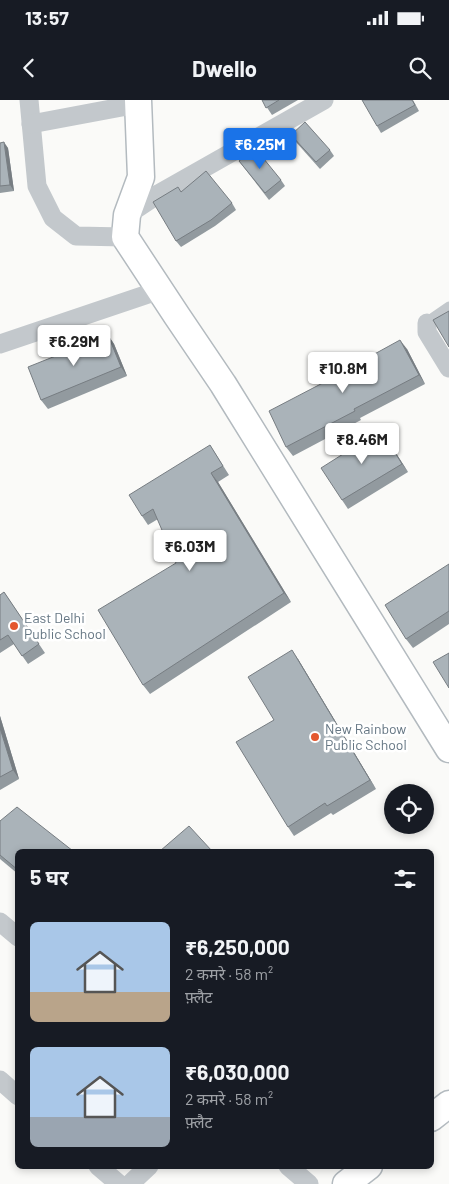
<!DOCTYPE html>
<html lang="hi">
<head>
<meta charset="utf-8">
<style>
  body { margin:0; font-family:Barlow,"Noto Sans Devanagari",sans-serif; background:#20242c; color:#f1f3f6; height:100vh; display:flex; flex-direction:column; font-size:19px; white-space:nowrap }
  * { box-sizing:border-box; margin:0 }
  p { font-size:16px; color:#9ea1a6 }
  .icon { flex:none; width:28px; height:28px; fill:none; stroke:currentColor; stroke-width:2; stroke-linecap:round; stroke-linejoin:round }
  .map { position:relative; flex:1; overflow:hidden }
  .sheet { position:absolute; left:15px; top:749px; width:419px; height:320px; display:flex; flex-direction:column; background:#171b24; border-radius:8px; box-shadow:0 2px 8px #0003 }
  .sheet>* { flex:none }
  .buttons { position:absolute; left:384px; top:684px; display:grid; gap:10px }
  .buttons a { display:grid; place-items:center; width:50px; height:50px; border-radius:50%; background:#171b24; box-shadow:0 2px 8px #0003; font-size:25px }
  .price { position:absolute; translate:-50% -42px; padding:0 11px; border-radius:5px; background:#fff; color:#222; font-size:16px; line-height:32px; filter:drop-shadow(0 1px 2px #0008) }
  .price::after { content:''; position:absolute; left:50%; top:30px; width:15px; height:11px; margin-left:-8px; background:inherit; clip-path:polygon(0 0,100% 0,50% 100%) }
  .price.current { background:#1a73e8; color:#fff }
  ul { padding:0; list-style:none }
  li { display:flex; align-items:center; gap:15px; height:125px; padding:0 15px }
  li span { display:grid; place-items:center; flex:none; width:140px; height:100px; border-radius:8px; color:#555 }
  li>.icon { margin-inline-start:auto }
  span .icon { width:60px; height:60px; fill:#fffc; stroke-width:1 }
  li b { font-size:21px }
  h2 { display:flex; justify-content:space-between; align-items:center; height:60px; padding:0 15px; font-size:21px }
  .status { display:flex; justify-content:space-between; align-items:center; height:35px; padding:0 25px; background:#171b24; direction:ltr }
  .status svg { height:14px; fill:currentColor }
  header { display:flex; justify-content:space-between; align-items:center; height:65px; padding:0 15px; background:#171b24; font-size:22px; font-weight:700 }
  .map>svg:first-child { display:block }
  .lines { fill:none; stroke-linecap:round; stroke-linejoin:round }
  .secondary-casing { stroke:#b3babf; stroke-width:29 }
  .lane { stroke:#c3c8cc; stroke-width:9 }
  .street { stroke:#c3c8cc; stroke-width:19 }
  .secondary { stroke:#fff; stroke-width:26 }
  .wall { fill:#929a9f }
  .shaded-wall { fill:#777d82 }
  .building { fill:#aab3b9; stroke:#777d82 }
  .poi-dot { fill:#e4572e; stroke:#fff; stroke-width:2 }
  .labels { text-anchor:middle; stroke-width:5; stroke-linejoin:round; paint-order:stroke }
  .poi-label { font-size:14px; fill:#657683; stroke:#fff; text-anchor:start }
</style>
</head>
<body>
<div class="status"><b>13:57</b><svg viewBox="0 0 49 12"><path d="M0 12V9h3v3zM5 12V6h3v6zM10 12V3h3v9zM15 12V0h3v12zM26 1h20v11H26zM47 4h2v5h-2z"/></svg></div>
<header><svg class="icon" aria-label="back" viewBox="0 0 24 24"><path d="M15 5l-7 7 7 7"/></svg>Dwello<svg class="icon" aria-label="search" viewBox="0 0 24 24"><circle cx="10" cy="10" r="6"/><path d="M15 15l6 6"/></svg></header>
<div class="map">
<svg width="449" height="1084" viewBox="0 0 449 1084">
  <rect width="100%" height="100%" fill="#fafaf8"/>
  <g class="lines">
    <g class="secondary-casing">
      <g id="secondary">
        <polyline points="138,0 141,77 127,115 125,137 177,216 223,284 449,649"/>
        <polyline points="431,1018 449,1004"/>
        <polyline points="346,1084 369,1066"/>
      </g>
    </g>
    <polyline class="lane" points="427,223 433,217 449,206"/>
    <g class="street">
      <polyline points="29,0 37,86 53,118 76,136 125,137"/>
      <polyline points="31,24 138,4"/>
      <polyline points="127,115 160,93 324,0"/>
      <polyline points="427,223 427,232 449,268"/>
      <polyline points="0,244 160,190"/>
      <polyline points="0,822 18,837"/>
      <polyline points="0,980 18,996"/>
      <polyline points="98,1066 119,1084"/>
      <polyline points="288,1066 309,1084"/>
      <polyline points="130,1084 149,1066"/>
    </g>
    <use href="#secondary" class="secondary"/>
  </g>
  <g class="wall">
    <polygon points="262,0 298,0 272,15"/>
    <polygon points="413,0 419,11 381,33 377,26"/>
    <polygon points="291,35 330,50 334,56 320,69 295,41"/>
    <polygon points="0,43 8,48 14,91 0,93"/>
    <polygon points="239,61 281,80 285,86 269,100"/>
    <polygon points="181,91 232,103 236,110 215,126 181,147 176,141"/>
    <polygon points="108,235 114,244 127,276 48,309 41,300"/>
    <polygon points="407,249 425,284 360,318 361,320 293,356 286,347"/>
    <polygon points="381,330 408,372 348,409 342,400"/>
    <polygon points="210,345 229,375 218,382 291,502 150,594 143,585 176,463 158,419 148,425 142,416"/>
    <polygon points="449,464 449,524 413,548 406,539"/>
    <polygon points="4,492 45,553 28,564 14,544 0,553 0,495"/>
    <polygon points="298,559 376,689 333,715 331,713 294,736 288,727 274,620"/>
    <polygon points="0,616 19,679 0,690"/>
    <polygon points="0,721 18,751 18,774 0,759"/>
  </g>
  <g class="shaded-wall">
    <polygon points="4,42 8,48 14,91 10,85"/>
    <polygon points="108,235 114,244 127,276 121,267"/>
    <polygon points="400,240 407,249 425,284 419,275"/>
    <polygon points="381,330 387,339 408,372 402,364"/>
    <polygon points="211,373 218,382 291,502 284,493"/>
    <polygon points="292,550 298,559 376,689 370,680"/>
    <polygon points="0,616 19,679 13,670 0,628"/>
  </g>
  <g class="building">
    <polygon points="262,0 279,0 266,8"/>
    <polygon points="362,0 412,0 415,5 377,26"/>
    <polygon points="305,22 330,50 316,62 291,35"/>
    <polygon points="4,42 10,85 0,86 0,43"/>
    <polygon points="255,48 281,80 265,93 239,61"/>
    <polygon points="206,71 232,103 211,120 176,141 153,102 178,87 181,92"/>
    <polygon points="449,211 449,247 433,220"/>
    <polygon points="108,235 121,267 41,300 28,267"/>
    <polygon points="400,240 419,275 354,309 355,311 286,347 269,311 340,274 340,273"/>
    <polygon points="381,330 402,364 342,400 321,368"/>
    <polygon points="210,345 223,366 211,373 284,493 143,585 98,510 176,463 153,409 142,416 129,395"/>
    <polygon points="449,464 449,511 406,539 385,505"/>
    <polygon points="4,492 39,544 22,556 8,535 0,540 0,495"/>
    <polygon points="292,550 370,680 327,706 325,703 288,727 236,642 274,620 248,577"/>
    <polygon points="449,553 449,588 433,562"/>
    <polygon points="0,628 13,670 0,677"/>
    <polygon points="17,707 73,751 18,751 18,770 0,755 0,721"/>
    <polygon points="189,726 212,751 160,751"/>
  </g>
  <g class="poi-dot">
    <circle cx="14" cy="526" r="5"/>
    <circle cx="315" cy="637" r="5"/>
  </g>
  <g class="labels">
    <g class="poi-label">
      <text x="24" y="523">East Delhi<tspan x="24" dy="16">Public School</tspan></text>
      <text x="325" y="634">New Rainbow<tspan x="325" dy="16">Public School</tspan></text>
    </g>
  </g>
</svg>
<div class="buttons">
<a><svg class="icon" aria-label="locate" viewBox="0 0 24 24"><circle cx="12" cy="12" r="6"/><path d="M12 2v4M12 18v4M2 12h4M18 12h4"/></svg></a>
</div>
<b class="price current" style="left:260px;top:70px">₹6.25M</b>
<b class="price" style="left:74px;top:267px">₹6.29M</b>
<b class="price" style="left:343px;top:294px">₹10.8M</b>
<b class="price" style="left:362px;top:365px">₹8.46M</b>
<b class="price" style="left:190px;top:472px">₹6.03M</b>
<section class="sheet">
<h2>5 घर<svg class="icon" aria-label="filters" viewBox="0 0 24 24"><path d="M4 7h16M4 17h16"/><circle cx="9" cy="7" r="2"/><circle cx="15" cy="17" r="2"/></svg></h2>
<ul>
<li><span style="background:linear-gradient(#a9c7e8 70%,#b9a48a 0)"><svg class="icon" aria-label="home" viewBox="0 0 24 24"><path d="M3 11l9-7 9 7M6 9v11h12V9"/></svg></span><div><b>₹6,250,000</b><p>2 कमरे · 58 m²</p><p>फ़्लैट</p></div></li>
<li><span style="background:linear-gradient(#a9c7e8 70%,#9aa5b1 0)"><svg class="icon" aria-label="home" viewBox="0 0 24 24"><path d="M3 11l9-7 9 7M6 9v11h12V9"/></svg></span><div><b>₹6,030,000</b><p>2 कमरे · 58 m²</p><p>फ़्लैट</p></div></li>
</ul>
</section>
</div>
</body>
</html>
